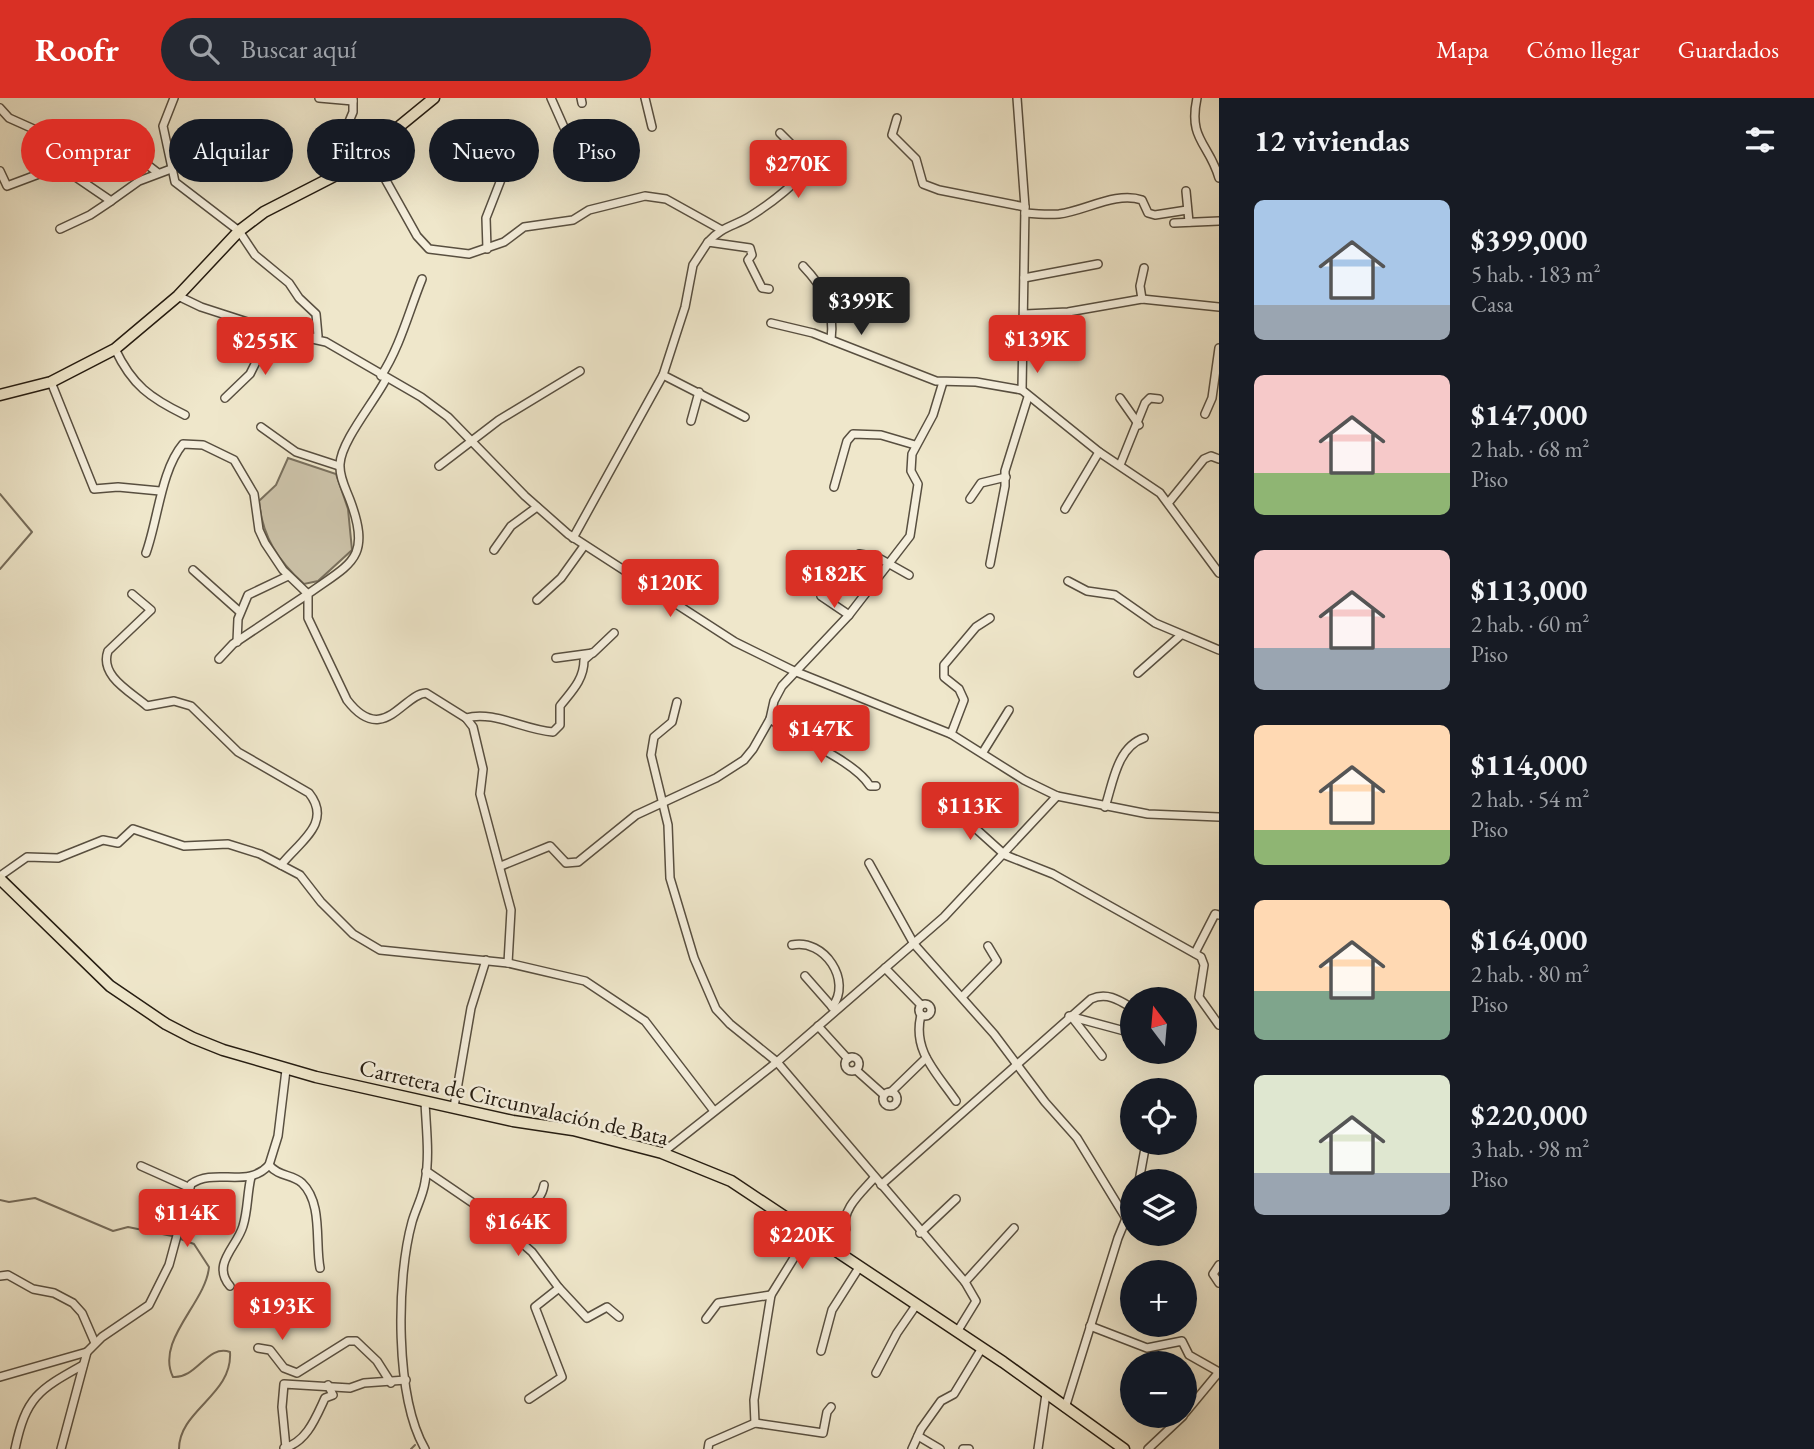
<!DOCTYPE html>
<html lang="es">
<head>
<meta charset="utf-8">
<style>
  body { margin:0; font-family:"EB Garamond",serif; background:#242831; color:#f1f3f6; height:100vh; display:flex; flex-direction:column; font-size:26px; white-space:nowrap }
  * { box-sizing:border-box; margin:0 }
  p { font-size:23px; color:#9ea1a6 }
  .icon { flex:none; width:38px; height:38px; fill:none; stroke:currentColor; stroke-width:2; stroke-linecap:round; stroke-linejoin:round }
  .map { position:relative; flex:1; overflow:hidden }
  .panel { display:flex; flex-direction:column; background:#171b24; width:595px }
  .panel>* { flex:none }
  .guide { position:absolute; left:21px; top:21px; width:665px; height:63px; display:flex; gap:14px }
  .needle { width:46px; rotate:344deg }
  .buttons { position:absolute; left:1120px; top:889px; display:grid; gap:14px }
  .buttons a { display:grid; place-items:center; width:77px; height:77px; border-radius:50%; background:#171b24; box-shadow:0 7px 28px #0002; font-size:35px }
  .price { position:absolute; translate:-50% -60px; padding:0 16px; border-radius:7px; background:#d93025; color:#fff; font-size:23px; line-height:46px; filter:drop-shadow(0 2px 4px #0008) }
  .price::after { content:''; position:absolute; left:50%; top:42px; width:21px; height:16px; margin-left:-10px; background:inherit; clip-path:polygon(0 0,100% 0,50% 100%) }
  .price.current { background:#222; color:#fff }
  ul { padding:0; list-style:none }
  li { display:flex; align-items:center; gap:21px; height:175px; padding:0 35px }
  li span { display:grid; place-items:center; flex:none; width:196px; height:140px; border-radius:10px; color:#555 }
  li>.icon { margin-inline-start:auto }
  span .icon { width:84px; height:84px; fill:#fffc; stroke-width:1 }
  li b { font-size:30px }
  h2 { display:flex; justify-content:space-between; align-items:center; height:84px; padding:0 35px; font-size:30px }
  .pill { padding:0 24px; border-radius:32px; background:#171b24; box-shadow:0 7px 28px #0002; font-size:24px; line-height:63px }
  .pill.current { background:#d93025; color:#fff }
  header { display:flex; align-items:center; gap:42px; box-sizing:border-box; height:98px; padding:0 35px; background:#d93025; color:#fff }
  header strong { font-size:33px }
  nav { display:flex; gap:38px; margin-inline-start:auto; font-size:24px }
  .search { width:490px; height:63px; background:#242831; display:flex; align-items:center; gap:18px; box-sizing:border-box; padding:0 24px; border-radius:38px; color:#9ea1a6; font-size:26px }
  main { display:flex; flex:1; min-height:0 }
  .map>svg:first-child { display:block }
  .green { fill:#cdc4ab; stroke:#79705e; stroke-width:2 }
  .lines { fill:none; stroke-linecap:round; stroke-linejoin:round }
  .stream { stroke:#756c5b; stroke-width:2 }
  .minor-casing { stroke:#584f40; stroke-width:10 }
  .major-casing { stroke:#251c11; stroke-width:13 }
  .minor { stroke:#f5efdd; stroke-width:7 }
  .major { stroke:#efe7cb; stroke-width:10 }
  .labels { text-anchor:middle; stroke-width:5; stroke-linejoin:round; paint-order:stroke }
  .street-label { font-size:23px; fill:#251c11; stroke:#f5efdd }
</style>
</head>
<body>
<header>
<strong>Roofr</strong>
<div class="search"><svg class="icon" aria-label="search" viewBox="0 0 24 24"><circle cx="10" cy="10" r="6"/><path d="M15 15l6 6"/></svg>Buscar aquí</div>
<nav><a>Mapa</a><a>Cómo llegar</a><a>Guardados</a></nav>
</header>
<main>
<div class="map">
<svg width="1219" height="1351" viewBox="0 0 1219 1351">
  <rect width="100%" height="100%" fill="#efe7cb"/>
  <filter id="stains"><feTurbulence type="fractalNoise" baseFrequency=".00286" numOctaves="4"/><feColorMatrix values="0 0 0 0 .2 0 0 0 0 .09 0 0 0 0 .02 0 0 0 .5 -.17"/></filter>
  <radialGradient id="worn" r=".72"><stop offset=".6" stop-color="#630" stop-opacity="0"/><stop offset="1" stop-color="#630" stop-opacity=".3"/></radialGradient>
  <path class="green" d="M288,360L336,376L348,411L352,452L318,483L304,486C278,463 262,438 259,403L276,387Z"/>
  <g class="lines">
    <g class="stream">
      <polyline points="0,396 32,434 0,471"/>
      <polyline points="0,1102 9,1104 35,1100 113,1133 128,1129 172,1138"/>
      <path d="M178,1140L194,1146L209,1169C206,1205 155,1242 173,1279C197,1281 207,1246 230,1254C233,1297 179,1312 179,1351"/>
      <polyline points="411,1351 415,1347"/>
    </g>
    <g class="minor-casing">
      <g id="minor">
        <polyline points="174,0 163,28 175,84 239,133 255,157 289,185 299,200 316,216 318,238 312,240"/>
        <polyline points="319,0 353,3"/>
        <polyline points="551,0 567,36 567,48"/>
        <polyline points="581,0 582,5"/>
        <polyline points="645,0 652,29"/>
        <polyline points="1017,0 1025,109 1022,292 1099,354 1160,395 1219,475"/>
        <path d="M1197,0C1188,42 1209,45 1219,80"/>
        <polyline points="0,10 9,20 47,37 67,73 111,103 139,83 171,71"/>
        <polyline points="897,20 892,37 916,61 923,86 939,92 1025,109"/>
        <polyline points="121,39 131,54 158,75"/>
        <polyline points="370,54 417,138 429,151 469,156 504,144 524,129 573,122 589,112 645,98 666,101 720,131"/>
        <polyline points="346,72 337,52 353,14 353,0"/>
        <polyline points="0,73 7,88 47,73 67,73"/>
        <polyline points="1186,93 1189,124"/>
        <path d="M1025,115C1036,116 1048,117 1059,116C1085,113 1116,93 1142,102L1148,115L1155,117L1187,112"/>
        <polyline points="1174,125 1219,123"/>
        <polyline points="60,131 90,117 111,103"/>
        <path d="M708,144C721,129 734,128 749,119C770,106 788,92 805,74L799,54L780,35"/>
        <polyline points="487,151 486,120 502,79"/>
        <path d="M803,168C824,190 835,210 831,242"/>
        <polyline points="1024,180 1098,166"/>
        <polyline points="178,198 201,209 272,232 326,244 421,299 448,319 525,398 568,436 735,544 794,573 951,636 1024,682 1057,698 1148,716 1219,719"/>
        <polyline points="1142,201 1140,188 1144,170"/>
        <polyline points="1025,216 1068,214 1142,201 1219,209"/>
        <polyline points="771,225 813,235 936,283 976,284 1022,292"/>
        <path d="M115,251C132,287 150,300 185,317"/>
        <polyline points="663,277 745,319"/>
        <path d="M381,278C400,249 409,213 422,181"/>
        <path d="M386,281C375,303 341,343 340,366C339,379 346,391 350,402C372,461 351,465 308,496V520L347,602C383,649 403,596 426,595L466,620L473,629L483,671L480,696L511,812L508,865"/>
        <polyline points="51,284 94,391 118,389 160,393"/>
        <polyline points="225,300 250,276 272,232"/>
        <polyline points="1120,300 1139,327"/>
        <polyline points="1205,316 1212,300 1219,250"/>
        <polyline points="691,323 699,294"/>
        <polyline points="261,329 296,354 339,368"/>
        <polyline points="1120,367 1145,305 1150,300 1159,301"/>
        <polyline points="439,368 499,322 580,273"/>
        <polyline points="834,389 847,343 853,336 881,337 915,347"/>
        <polyline points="970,401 981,385 1006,379"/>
        <polyline points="1169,404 1204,361 1211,358 1219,361"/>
        <polyline points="1065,411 1099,354"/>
        <polyline points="573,440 663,277 685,209 693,167 708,144 750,150 752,157 748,162 762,190 769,191"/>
        <polyline points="494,452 511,428 537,409"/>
        <path d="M146,455C158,422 161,372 183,346L203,347L234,362L254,396L259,432L265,445L283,472L308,496L233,546L219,561"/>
        <polyline points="859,456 877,459 909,477"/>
        <polyline points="990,466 1005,388 1005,373 1028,299"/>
        <polyline points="193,472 240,514"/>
        <polyline points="835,482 821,498 849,517"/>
        <polyline points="1068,483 1087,493 1115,497 1155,525 1219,552"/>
        <path d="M132,496L151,512L108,553C99,578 131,594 147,608L174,603L191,608L238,654L309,695C333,725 299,744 281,767"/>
        <polyline points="537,502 561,480 584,448"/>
        <polyline points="237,544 238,521 248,497 288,478"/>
        <polyline points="556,560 593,555 614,535"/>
        <polyline points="1138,575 1181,537"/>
        <polyline points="677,604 672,624 654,639 651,657 668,727 670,780 694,860 716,911 730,926 777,964 965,1184 976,1203 957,1234"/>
        <path d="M466,620C493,612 524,632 553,634L560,627V608C571,594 584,582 584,562L592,555"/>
        <path d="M770,621C796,640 854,662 870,688H876"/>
        <polyline points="951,636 964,602 959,591 944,579 944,567 976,529 990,520"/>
        <polyline points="983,654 1009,612"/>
        <path d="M1105,709C1113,685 1117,649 1144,640"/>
        <polyline points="954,711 1005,757 1053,776 1201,859 1204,867 1199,899 1219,927"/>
        <polyline points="869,765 914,846 994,936 1045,1004 1077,1040 1127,1122"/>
        <polyline points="501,768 550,748 566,765 578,764 636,717 716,680 744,662 753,651 770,621 774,603 782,588 849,517 910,438 918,386 911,373 912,356 933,317 943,284"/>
        <polyline points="0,778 27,759 58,760 103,742 118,745 133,731 184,748 228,746 260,756 300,777 321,804 353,836 380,852 508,865 585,883 645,923 714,1013"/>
        <path d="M792,847C824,840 853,883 832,909"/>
        <polyline points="1195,855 1215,816 1219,817"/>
        <polyline points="885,870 921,907"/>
        <polyline points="805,878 834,911"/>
        <polyline points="962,899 997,863 988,848"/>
        <circle cx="925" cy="912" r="6"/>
        <path d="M921,917C912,953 937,975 956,1003"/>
        <polyline points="1069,918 1132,935"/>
        <polyline points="1071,918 1102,958"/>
        <polyline points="818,928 848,961"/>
        <circle cx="852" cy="966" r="7"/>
        <polyline points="856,972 884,997"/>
        <polyline points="891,994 926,960"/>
        <circle cx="890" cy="1001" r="7"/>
        <path d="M425,1003C426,1030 430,1057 425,1084C423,1098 416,1110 412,1124C396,1182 395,1299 425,1351"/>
        <polyline points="454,1009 471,910 486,862"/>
        <polyline points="662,1055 777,964 944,819 1057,698"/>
        <path d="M269,1067C279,1079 292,1076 302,1085C323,1105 315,1145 320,1170"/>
        <polyline points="141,1068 188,1089"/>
        <polyline points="426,1073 489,1116 532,1154 559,1190 587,1220 607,1209 619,1219"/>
        <polyline points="1139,1083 1146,1045"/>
        <path d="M881,1087L1091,901C1107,894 1119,902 1132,910"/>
        <path d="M489,1116C511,1112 540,1113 544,1087"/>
        <polyline points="920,1135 956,1101"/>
        <path d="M832,1149L846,1131C840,1112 863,1093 874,1080"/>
        <polyline points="1219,1167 1213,1176 1219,1185"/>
        <polyline points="0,1178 8,1177 33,1191 54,1195 73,1205 82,1215 95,1245"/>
        <polyline points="965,1184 1014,1130"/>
        <path d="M230,1188C211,1166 237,1149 243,1128C248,1112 247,1096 251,1079"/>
        <polyline points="706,1221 718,1205 771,1197"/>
        <polyline points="1090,1228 1147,1250 1182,1243 1189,1257 1219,1274"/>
        <polyline points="258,1250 270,1252 284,1270 297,1275 348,1243 356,1243 377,1263 391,1285"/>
        <polyline points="821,1253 832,1212 860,1168"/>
        <polyline points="876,1275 897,1235 917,1206"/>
        <polyline points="0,1279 87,1254"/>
        <polyline points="529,1301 562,1279 535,1209 559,1190"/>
        <polyline points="1065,1310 1118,1140 1132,1106"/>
        <polyline points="1185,1315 1219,1274"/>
        <polyline points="755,1325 754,1302 771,1197 810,1134"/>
        <polyline points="918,1338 940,1351"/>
        <path d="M284,1350C307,1344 316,1319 325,1300L333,1297L328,1287"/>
        <polyline points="286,1350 282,1309 284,1286 350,1290 364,1285 406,1282"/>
        <path d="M15,1351C26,1299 38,1292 83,1267"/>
        <path d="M61,1351L87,1254L102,1239L149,1207L169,1167L191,1086C215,1069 248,1091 269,1067L278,1038L286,972"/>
        <polyline points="708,1351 709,1345 755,1325 823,1335 827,1314 831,1309"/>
        <polyline points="912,1351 921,1331 941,1303 954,1296 982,1250"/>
        <polyline points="963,1351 969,1351"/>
        <polyline points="1038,1351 1046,1296"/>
        <polyline points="1148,1351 1183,1318"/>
      </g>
    </g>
    <g class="major-casing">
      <g id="major">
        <polyline points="0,297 51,284 115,251 178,198 239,133 264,114 346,72 434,0"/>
        <polyline points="0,781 110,888 166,926 193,940 223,952 316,979 513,1023 573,1032 662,1055 731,1083 1003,1264 1124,1351"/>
      </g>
    </g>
    <use href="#minor" class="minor"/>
    <use href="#major" class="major"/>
  </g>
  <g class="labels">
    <g class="street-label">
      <text transform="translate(514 1004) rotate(13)" y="8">Carretera de Circunvalación de Bata</text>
    </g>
  </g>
  <rect width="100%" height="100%" filter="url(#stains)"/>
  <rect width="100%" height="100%" fill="url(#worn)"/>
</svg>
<div class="buttons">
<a><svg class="needle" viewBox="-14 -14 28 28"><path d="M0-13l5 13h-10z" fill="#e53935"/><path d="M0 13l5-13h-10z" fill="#9ea1a6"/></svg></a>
<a><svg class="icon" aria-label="locate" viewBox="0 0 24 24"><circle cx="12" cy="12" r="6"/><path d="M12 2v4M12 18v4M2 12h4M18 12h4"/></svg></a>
<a><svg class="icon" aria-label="layers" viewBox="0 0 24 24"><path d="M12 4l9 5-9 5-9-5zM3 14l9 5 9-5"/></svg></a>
<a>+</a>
<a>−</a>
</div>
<b class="price" style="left:798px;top:102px">$270K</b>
<b class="price current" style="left:861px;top:239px">$399K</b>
<b class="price" style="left:1037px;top:277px">$139K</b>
<b class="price" style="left:265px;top:279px">$255K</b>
<b class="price" style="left:834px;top:512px">$182K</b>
<b class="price" style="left:670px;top:521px">$120K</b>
<b class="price" style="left:821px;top:667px">$147K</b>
<b class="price" style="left:970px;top:744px">$113K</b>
<b class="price" style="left:187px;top:1151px">$114K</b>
<b class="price" style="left:518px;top:1160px">$164K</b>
<b class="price" style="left:802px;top:1173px">$220K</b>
<b class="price" style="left:282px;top:1244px">$193K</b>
<div class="guide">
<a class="pill current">Comprar</a>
<a class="pill">Alquilar</a>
<a class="pill">Filtros</a>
<a class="pill">Nuevo</a>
<a class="pill">Piso</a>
</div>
</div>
<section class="panel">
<h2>12 viviendas<svg class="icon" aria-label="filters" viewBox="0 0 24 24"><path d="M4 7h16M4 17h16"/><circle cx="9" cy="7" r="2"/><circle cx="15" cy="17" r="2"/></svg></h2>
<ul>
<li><span style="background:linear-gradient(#a9c7e8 75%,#9aa5b1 0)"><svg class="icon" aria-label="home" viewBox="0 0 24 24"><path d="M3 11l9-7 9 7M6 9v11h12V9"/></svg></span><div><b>$399,000</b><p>5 hab. · 183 m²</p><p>Casa</p></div></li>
<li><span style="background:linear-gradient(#f6c9c9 70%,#8fb573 0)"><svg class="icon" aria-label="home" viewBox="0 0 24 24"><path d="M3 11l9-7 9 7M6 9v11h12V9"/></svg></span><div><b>$147,000</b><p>2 hab. · 68 m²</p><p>Piso</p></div></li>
<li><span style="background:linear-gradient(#f6c9c9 70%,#9aa5b1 0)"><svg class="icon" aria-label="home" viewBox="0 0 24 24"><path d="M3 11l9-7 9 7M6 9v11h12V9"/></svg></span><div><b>$113,000</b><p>2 hab. · 60 m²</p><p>Piso</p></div></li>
<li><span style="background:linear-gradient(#ffd9b3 75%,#8fb573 0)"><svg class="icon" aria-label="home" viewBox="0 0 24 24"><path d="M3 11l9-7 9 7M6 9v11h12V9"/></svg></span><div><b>$114,000</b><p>2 hab. · 54 m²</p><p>Piso</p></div></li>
<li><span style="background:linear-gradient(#ffd9b3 65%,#7fa58c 0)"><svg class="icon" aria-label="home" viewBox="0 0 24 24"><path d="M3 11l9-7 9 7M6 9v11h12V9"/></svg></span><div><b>$164,000</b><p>2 hab. · 80 m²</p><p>Piso</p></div></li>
<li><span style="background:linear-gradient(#dfe7d0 70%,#9aa5b1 0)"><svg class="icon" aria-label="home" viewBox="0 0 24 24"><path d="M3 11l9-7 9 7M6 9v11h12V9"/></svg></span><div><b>$220,000</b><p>3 hab. · 98 m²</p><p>Piso</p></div></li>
</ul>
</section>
</main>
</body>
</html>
